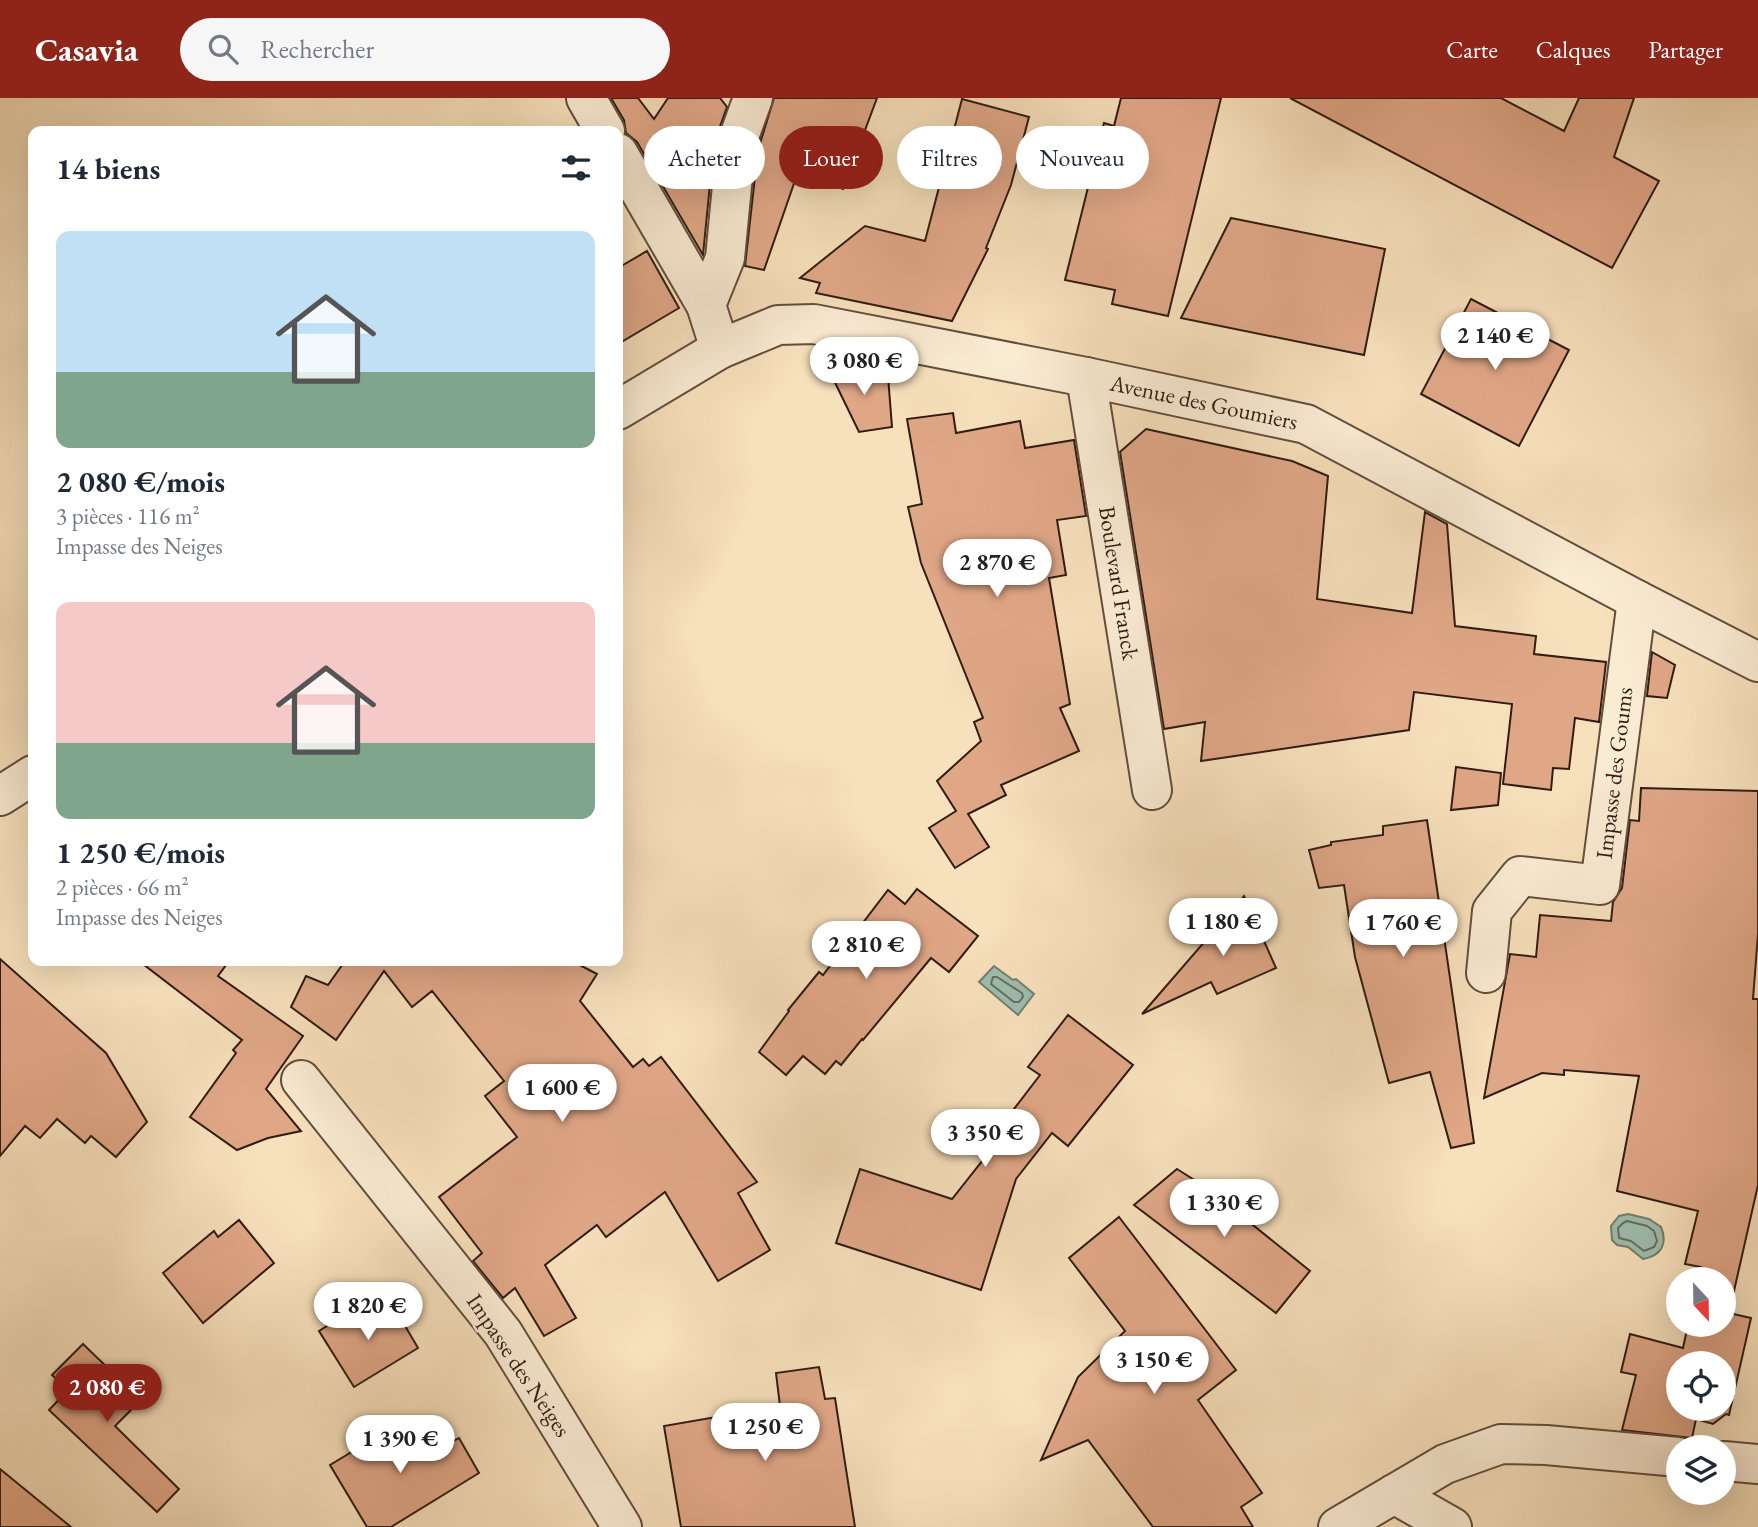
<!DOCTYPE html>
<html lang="fr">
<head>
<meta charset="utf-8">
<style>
  body { margin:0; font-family:"EB Garamond",serif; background:#f6f6f7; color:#1f2937; height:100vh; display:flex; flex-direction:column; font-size:26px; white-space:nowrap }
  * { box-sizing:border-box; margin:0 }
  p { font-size:23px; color:#747a83 }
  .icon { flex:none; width:38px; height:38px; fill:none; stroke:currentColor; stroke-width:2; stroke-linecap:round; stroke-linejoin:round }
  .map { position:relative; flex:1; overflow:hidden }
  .drawer { position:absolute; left:28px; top:28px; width:595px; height:840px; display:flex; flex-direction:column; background:#fff; border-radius:14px; box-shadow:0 7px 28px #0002 }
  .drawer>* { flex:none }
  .top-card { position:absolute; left:644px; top:28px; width:665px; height:63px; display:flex; gap:14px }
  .needle { width:46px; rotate:158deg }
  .tools { position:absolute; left:1666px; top:1169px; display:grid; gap:14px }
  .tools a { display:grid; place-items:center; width:70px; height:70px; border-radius:50%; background:#fff; box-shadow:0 7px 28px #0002; font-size:35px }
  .price { position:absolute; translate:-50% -60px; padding:0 16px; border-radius:24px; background:#fff; color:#222; font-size:23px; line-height:46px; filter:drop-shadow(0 2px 4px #0008) }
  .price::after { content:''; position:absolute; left:50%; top:42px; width:21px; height:16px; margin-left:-10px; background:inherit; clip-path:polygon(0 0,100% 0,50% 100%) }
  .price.current { background:#8f2418; color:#fff }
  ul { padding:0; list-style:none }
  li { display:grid; align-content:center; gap:14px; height:371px; padding:0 28px }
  li span { display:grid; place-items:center; height:217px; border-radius:14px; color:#555 }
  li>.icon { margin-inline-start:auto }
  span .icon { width:126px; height:126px; fill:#fffc; stroke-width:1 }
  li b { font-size:30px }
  h2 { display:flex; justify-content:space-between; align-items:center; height:84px; padding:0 28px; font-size:30px }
  .chip { padding:0 24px; border-radius:32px; background:#fff; box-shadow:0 7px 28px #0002; font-size:24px; line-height:63px }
  .chip.current { background:#8f2418; color:#fff }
  header { display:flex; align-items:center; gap:42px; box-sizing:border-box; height:98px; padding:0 35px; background:#8f2418; color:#fff }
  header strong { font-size:33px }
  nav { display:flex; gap:38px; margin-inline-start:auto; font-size:24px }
  .search { width:490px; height:63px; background:#f6f6f7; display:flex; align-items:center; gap:18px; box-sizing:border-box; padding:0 24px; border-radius:38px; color:#747a83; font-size:26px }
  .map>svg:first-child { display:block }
  .water { fill:#9ebdad; stroke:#727d6f; stroke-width:2 }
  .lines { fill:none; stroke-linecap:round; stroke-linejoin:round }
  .shore { stroke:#676c60; stroke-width:2 }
  .building { fill:#e0a787; stroke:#301c13; stroke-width:2; fill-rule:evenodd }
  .minor-casing { stroke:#624d3d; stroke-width:42 }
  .minor { stroke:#faebd3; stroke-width:38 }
  .labels { text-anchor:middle; stroke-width:5; stroke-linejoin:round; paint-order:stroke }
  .street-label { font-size:23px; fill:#301c13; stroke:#faebd3 }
</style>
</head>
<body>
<header>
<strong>Casavia</strong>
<div class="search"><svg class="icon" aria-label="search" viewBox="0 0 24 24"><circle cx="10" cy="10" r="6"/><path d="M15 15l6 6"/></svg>Rechercher</div>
<nav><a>Carte</a><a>Calques</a><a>Partager</a></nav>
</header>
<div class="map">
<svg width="1758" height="1429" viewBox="0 0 1758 1429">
  <rect width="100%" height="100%" fill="#f7e0bc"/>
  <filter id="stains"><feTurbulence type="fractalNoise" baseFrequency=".00286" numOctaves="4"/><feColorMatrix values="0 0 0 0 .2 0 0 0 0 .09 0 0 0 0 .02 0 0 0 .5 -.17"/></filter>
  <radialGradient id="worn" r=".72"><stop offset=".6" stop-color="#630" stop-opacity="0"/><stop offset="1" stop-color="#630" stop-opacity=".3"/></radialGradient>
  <g class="water">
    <polygon points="994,868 1013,882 1016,881 1034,896 1018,917 979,884"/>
    <path d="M1628,1116L1649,1121L1661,1129C1668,1146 1661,1158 1643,1161L1628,1149L1617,1147L1612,1142L1611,1128L1619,1118Z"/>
  </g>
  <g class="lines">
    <g class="shore">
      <polygon points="993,879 997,879 1022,895 1023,899 1019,904 1014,904 991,886"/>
      <polygon points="1627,1123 1647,1128 1654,1133 1657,1143 1654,1149 1644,1153 1631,1143 1619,1140 1618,1130 1623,1125"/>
    </g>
  </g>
  <g class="building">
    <polygon points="611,0 638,0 654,21 668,0 720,0 727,9 714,45 703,157 637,44 626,35 624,22"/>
    <polygon points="774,0 877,0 843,91 798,74 764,172 745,168 758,52"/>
    <polygon points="1121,0 1221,0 1168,218 1112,206 1115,192 1065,182 1104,25 1114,28"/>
    <polygon points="1290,0 1501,0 1564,33 1579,0 1634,0 1614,59 1659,83 1612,170"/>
    <polygon points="962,1 1029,19 1011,87 986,150 988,151 952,223 816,195 820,185 800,180 865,128 925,143"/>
    <polygon points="1231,120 1385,151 1364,257 1181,220"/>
    <polygon points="647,153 679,210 618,246 618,170"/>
    <polygon points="1471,201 1569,252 1519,348 1421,296"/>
    <polygon points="826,266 888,278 892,329 859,334"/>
    <polygon points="953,315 956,335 1020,323 1025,350 1074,342 1086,418 1057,422 1066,477 1049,480 1070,606 1060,610 1079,653 1001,687 1006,697 968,716 989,749 955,770 929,730 956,713 937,683 981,643 974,624 983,620 921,465 908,409 922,406 907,321"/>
    <polygon points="1146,331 1292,363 1328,378 1317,501 1412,515 1425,414 1447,426 1455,528 1536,538 1534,556 1606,564 1599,624 1575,620 1569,671 1553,670 1551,692 1503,686 1512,606 1414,594 1409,632 1201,663 1205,624 1164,631 1120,354"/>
    <polygon points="1652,554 1675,567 1667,600 1647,598"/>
    <polygon points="1456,669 1501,675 1498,707 1451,712"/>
    <path d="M1641,690L1758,693V836L1753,901H1758V1087L1729,1215L1751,1220L1729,1317L1726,1316L1713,1326L1696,1321L1692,1340L1622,1332L1636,1277L1621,1274L1630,1236L1683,1250L1688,1227H1724V1181H1699L1701,1169L1685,1166L1698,1113L1617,1093L1639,978L1564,972V977L1542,975L1484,1000L1510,856L1536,859L1540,817L1611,823L1613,804L1622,790L1630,722L1639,723ZM1678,1265H1724V1311H1678Z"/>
    <polygon points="1427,722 1474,1045 1451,1050 1430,974 1389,985 1355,859 1344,787 1319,790 1309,752 1331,747 1331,744 1383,737 1383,728"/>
    <polygon points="917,791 978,838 949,874 931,860 863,942 862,941 841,967 836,963 825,976 803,958 786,977 759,954 789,913 788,912 819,874 823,877 888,792 905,806"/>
    <polygon points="1244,798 1276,870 1217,896 1211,884 1142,916"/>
    <polygon points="0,861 106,955 147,1024 116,1059 91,1038 85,1045 57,1021 40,1040 25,1028 0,1058"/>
    <polygon points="139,863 229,863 218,878 303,938 266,991 301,1033 268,1040 237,1052 190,1019 236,955 233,952 242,942"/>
    <polygon points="345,863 572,863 597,876 580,903 633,969 643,961 649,968 661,959 757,1084 738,1095 770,1152 718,1183 665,1094 606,1139 597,1127 545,1167 576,1220 544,1238 515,1190 503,1200 473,1163 482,1155 439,1099 517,1039 485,998 504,983 432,893 412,909 384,873 336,942 291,909 306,878 328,887"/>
    <polygon points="1068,917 1133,967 1068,1048 1052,1035 1016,1081 981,1192 836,1145 860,1071 952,1101 1020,1015 1014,1011 1040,977 1028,969"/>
    <polygon points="1177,1071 1207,1090 1310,1173 1276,1215 1134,1107"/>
    <polygon points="1119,1119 1236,1272 1198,1302 1262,1395 1241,1409 1253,1429 1153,1429 1088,1342 1041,1362 1078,1279 1125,1233 1069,1160"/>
    <polygon points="239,1122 274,1165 203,1225 163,1175 214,1133 218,1139"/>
    <polygon points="391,1204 418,1250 354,1289 319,1233 359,1208 365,1218"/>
    <polygon points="83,1246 141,1302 115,1328 179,1391 157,1414 49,1312 68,1292 52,1277"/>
    <polygon points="819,1269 825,1301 835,1300 855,1429 681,1429 664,1328 780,1308 776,1275"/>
    <polygon points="406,1321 428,1356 459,1340 479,1375 391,1429 367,1429 330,1367"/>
    <polygon points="0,1371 71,1429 0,1429"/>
  </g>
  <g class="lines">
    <g class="minor-casing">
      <g id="minor">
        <polyline points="586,0 605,33"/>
        <polyline points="618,55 706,207 720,251"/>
        <polyline points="706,207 725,160 736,47 753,0"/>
        <polyline points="1086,279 1152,692"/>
        <polyline points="618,312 720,251 778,227 814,226 1086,279 1306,326 1637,502 1758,564"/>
        <polyline points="0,698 33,677"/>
        <polyline points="1486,875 1492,813 1520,778 1600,787 1637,502"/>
        <polyline points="301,982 503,1235 622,1429"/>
        <polyline points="1724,1363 1758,1366"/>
        <polyline points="1394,1396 1452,1429"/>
        <polyline points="1338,1429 1445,1366 1501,1346 1546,1347 1678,1359"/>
      </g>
    </g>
    <use href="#minor" class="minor"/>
  </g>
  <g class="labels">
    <g class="street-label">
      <text transform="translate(1204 304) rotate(12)" y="8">Avenue des Goumiers</text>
      <text transform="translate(1119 485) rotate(81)" y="8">Boulevard Franck</text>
      <text transform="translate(1614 675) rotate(-83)" y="8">Impasse des Goums</text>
      <text transform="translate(519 1267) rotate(56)" y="8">Impasse des Neiges</text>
    </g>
  </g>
  <rect width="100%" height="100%" filter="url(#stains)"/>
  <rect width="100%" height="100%" fill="url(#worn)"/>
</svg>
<div class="tools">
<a><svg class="needle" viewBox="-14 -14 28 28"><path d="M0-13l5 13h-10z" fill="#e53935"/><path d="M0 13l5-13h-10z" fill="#747a83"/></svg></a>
<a><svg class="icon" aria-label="locate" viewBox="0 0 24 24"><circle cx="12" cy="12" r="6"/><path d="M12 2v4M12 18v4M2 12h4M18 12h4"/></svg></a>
<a><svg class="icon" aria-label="layers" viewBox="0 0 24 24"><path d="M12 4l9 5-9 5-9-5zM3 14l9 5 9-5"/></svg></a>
</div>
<b class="price" style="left:1495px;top:274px">2 140 €</b>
<b class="price" style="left:864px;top:299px">3 080 €</b>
<b class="price" style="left:997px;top:501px">2 870 €</b>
<b class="price" style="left:1223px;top:860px">1 180 €</b>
<b class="price" style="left:1403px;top:861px">1 760 €</b>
<b class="price" style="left:866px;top:883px">2 810 €</b>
<b class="price" style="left:562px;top:1026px">1 600 €</b>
<b class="price" style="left:985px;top:1071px">3 350 €</b>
<b class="price" style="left:1224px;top:1141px">1 330 €</b>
<b class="price" style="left:368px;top:1244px">1 820 €</b>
<b class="price" style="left:1154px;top:1298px">3 150 €</b>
<b class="price current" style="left:107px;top:1326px">2 080 €</b>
<b class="price" style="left:765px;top:1365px">1 250 €</b>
<b class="price" style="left:400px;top:1377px">1 390 €</b>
<div class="top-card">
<a class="chip">Acheter</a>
<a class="chip current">Louer</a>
<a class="chip">Filtres</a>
<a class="chip">Nouveau</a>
</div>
<section class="drawer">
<h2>14 biens<svg class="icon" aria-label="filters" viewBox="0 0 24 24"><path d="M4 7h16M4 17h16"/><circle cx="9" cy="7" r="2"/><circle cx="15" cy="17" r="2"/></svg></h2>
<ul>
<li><span style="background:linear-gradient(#bfe0f5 65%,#7fa58c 0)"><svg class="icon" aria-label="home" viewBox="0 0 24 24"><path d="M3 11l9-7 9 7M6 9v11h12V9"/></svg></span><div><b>2 080 €/mois</b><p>3 pièces · 116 m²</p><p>Impasse des Neiges</p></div></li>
<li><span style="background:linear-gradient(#f6c9c9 65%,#7fa58c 0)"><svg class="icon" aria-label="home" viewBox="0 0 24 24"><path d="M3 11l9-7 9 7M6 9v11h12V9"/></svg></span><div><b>1 250 €/mois</b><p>2 pièces · 66 m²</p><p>Impasse des Neiges</p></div></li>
</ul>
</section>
</div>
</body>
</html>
